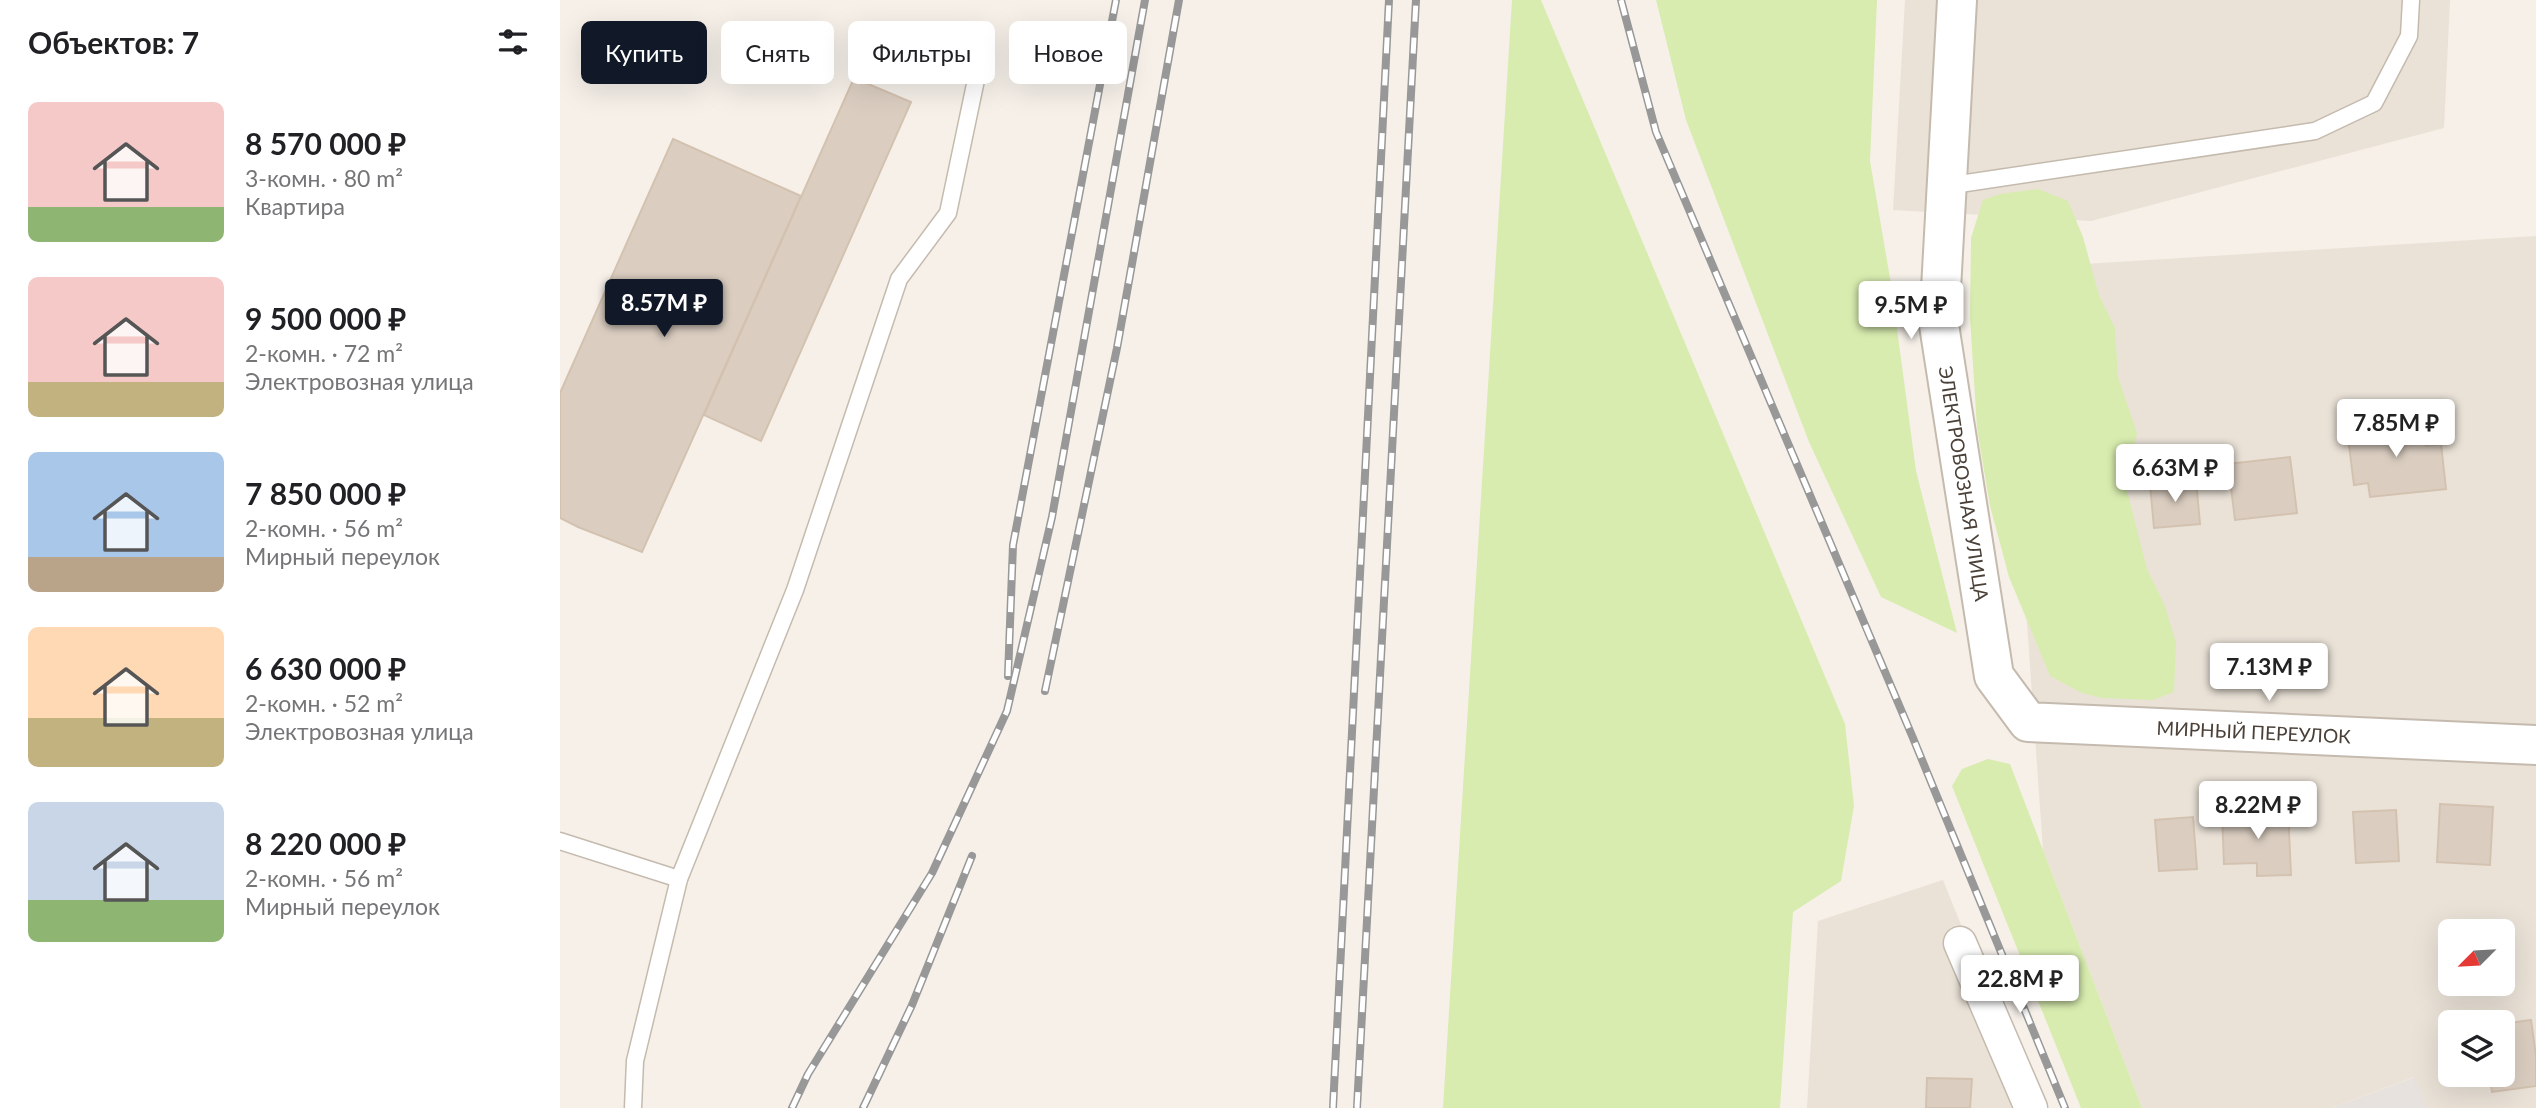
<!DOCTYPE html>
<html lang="ru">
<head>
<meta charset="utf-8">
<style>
  body { margin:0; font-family:Lato,sans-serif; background:#f2f2f2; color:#202124; height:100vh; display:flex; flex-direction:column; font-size:26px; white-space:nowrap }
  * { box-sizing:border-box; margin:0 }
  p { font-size:23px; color:#757577 }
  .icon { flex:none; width:38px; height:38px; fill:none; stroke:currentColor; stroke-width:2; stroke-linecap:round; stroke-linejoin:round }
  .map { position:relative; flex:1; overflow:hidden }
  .side { display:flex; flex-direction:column; background:#fff; width:560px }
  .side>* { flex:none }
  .guide { position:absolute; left:21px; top:21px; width:665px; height:63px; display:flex; gap:14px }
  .needle { width:46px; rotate:246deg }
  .fabs { position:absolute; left:1878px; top:919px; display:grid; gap:14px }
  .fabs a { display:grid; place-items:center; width:77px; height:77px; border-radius:10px; background:#fff; box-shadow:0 7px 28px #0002; font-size:35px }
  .price { position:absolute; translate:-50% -60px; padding:0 16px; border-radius:7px; background:#fff; color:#222; font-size:23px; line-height:46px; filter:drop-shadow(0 2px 4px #0008) }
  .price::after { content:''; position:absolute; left:50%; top:42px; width:21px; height:16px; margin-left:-10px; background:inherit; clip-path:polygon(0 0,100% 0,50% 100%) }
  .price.selected { background:#111827; color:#fff }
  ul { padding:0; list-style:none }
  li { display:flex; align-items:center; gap:21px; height:175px; padding:0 28px }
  li span { display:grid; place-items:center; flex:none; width:196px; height:140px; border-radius:10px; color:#555 }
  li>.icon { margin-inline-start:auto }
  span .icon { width:84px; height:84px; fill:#fffc; stroke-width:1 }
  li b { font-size:30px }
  h2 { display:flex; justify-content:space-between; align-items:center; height:84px; padding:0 28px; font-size:30px }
  .chip { padding:0 24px; border-radius:10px; background:#fff; box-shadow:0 7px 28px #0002; font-size:24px; line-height:63px }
  .chip.selected { background:#111827; color:#fff }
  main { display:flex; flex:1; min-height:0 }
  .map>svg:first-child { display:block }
  .residential { fill:#eae2d7; fill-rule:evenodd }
  .industrial { fill:#e8e2de }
  .green { fill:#d8ecaf }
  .building { fill:#dbcec1; stroke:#d4c2b0; stroke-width:2 }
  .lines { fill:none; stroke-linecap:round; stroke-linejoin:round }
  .service-casing { stroke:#c5baae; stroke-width:19 }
  .minor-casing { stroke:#c5baae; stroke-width:35 }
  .tertiary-casing { stroke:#c5baae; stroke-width:42 }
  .service { stroke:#fff; stroke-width:16 }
  .minor { stroke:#fff; stroke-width:32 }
  .tertiary { stroke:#fff; stroke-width:38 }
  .rail-casing { stroke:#989898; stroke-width:8 }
  .rail { stroke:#fff; stroke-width:5; stroke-dasharray:16; stroke-linecap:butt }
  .labels { text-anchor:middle; stroke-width:6; stroke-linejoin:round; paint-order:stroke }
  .street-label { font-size:19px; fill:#4a4037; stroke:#fff }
</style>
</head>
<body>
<main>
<section class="side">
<h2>Объектов: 7<svg class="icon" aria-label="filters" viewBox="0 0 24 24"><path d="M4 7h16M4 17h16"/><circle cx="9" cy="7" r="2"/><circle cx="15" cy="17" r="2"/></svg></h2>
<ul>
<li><span style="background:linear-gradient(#f6c9c9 75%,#8fb573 0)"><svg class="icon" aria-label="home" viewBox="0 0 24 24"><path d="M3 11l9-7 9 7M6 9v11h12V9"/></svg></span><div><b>8 570 000 ₽</b><p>3-комн. · 80 m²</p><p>Квартира</p></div></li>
<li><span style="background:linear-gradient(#f6c9c9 75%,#c2b280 0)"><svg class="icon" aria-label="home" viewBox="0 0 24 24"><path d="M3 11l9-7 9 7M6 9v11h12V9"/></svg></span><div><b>9 500 000 ₽</b><p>2-комн. · 72 m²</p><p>Электровозная улица</p></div></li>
<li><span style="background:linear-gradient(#a9c7e8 75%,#b9a48a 0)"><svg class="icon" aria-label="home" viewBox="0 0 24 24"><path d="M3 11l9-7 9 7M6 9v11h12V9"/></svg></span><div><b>7 850 000 ₽</b><p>2-комн. · 56 m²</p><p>Мирный переулок</p></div></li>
<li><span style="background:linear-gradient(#ffd9b3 65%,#c2b280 0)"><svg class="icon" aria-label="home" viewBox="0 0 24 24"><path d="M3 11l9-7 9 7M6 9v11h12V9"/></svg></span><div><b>6 630 000 ₽</b><p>2-комн. · 52 m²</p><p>Электровозная улица</p></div></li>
<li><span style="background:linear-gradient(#c9d6e8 70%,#8fb573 0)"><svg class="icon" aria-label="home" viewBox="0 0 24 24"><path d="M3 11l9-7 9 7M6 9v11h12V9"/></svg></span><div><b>8 220 000 ₽</b><p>2-комн. · 56 m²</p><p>Мирный переулок</p></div></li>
</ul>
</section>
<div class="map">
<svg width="1976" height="1108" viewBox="0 0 1976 1108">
  <rect width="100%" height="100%" fill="#f6f0e9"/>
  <g class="residential">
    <polygon points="1345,0 1890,0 1884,128 1531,221 1333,210"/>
    <path d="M1976,236V1108H1868L1854,1077L1771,1108H1582L1483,850L1442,269ZM1890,931H1942V984H1890ZM1890,1022H1942V1074H1890Z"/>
    <polygon points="1383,880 1475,1108 1247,1108 1258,921"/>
  </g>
  <polygon class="industrial" points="1855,1077 1868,1108 1771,1108"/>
  <g class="green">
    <polygon points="952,0 981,0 1285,724 1294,806 1281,881 1233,912 1220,1108 883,1108"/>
    <polygon points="1096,0 1317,0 1310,161 1331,284 1356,471 1397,633 1321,597 1249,442 1126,120"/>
    <polygon points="1478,189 1508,201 1523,237 1539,295 1555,328 1558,377 1577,433 1566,487 1587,569 1605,606 1616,643 1614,692 1593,700 1542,698 1522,693 1490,676 1449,577 1430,506 1417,428 1410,318 1411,238 1423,200 1440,194"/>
    <polygon points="1428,759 1450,764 1582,1108 1521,1108 1392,786 1402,769"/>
  </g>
  <g class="building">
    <polygon points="294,78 351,102 201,441 144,415"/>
    <polygon points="113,139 241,196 82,552 18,527 0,518 0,393"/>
    <polygon points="1862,420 1866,446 1881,444 1886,489 1810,497 1808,483 1794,485 1787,429"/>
    <polygon points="1730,457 1737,513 1675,520 1668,464"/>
    <polygon points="1636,480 1640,524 1594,528 1590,484"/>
    <polygon points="1880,804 1933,807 1930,865 1877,862"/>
    <polygon points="1728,810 1731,875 1697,876 1697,863 1664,864 1662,813"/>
    <polygon points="1836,810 1839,861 1796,863 1793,812"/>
    <polygon points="1633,817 1637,869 1599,871 1595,820"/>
    <polygon points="1971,1020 1976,1056 1976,1086 1932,1092 1929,1074 1942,1074 1942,1024"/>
    <polygon points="1367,1078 1412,1079 1410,1108 1366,1108"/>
  </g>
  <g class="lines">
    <g class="service-casing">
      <g id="service">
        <polyline points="1386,186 1755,131 1814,103 1849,36 1851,0"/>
        <polyline points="0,841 119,879 75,1061 73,1108"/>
        <polyline points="119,879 235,590 339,279 388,213 417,75 325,34"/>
      </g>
    </g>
    <g class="minor-casing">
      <polyline id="minor" points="1400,943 1471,1108"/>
    </g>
    <g class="tertiary-casing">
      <g id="tertiary">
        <path id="s1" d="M1397,0L1379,325L1434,676L1468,722L1976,745"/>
      </g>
    </g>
    <use href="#service" class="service"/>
    <use href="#minor" class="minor"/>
    <use href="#tertiary" class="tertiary"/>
    <g class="rail-casing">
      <g id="rail">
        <polyline points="1061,0 1096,132 1353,738 1505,1108"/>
        <polyline points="448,676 453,545 556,0"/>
        <polyline points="485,691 557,348 619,0"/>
        <polyline points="232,1108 248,1074 372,873 447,711 492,517 585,0"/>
        <polyline points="303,1108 352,1005 412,856"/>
        <polyline points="773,1108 829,0"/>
        <polyline points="797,1108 856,0"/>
      </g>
    </g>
    <use href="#rail" class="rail"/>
  </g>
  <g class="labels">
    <g class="street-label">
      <text dy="7" stroke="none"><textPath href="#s1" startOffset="486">ЭЛЕКТРОВОЗНАЯ УЛИЦА</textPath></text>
      <text dy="7" stroke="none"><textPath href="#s1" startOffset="964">МИРНЫЙ ПЕРЕУЛОК</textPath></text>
    </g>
  </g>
</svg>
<div class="fabs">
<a><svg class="needle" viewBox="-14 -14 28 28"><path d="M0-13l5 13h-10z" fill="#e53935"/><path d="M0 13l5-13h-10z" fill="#757577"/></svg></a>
<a><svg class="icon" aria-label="layers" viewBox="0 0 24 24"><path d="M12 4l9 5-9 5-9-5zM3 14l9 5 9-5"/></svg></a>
</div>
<b class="price selected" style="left:104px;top:339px">8.57M ₽</b>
<b class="price" style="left:1351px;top:341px">9.5M ₽</b>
<b class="price" style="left:1836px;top:459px">7.85M ₽</b>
<b class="price" style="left:1615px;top:504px">6.63M ₽</b>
<b class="price" style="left:1709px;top:703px">7.13M ₽</b>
<b class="price" style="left:1698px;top:841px">8.22M ₽</b>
<b class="price" style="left:1460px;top:1015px">22.8M ₽</b>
<div class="guide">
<a class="chip selected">Купить</a>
<a class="chip">Снять</a>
<a class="chip">Фильтры</a>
<a class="chip">Новое</a>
</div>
</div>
</main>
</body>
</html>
